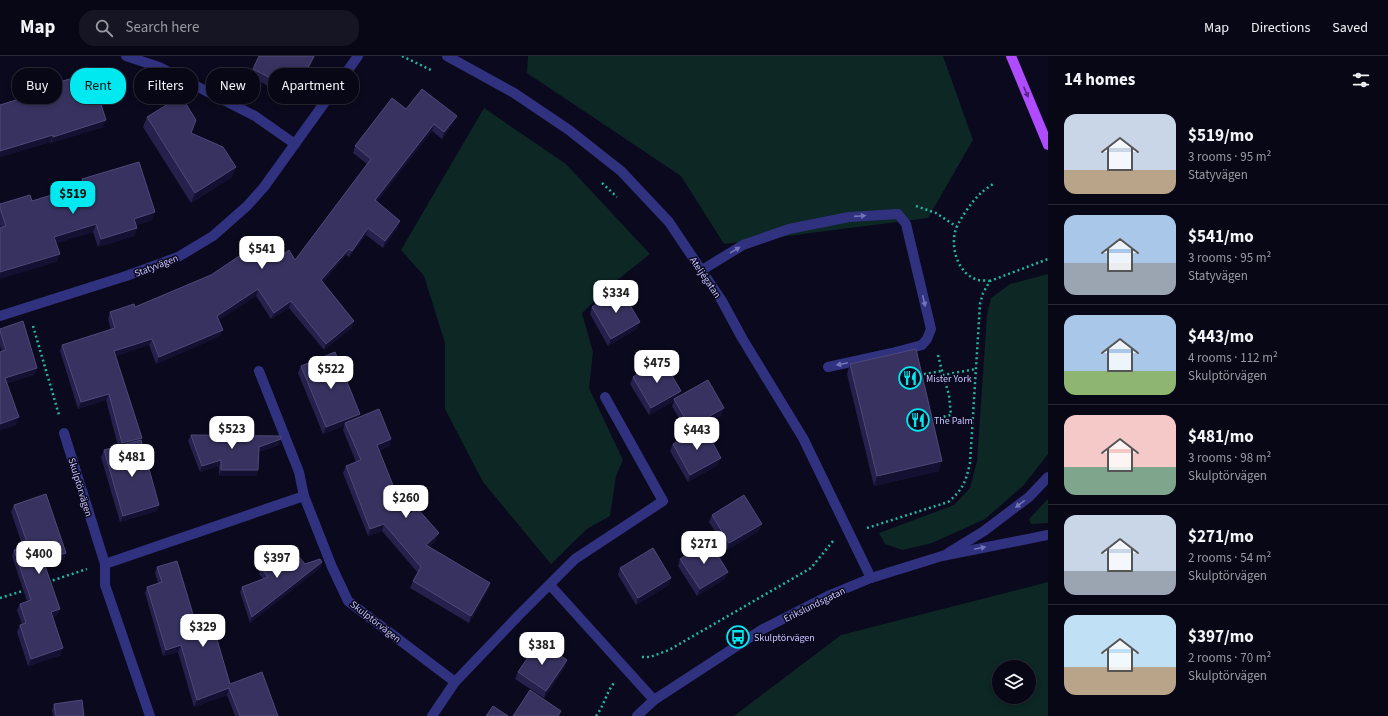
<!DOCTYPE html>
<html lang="en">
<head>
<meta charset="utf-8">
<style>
  body { margin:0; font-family:"Source Sans 3",sans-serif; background:#161523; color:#f1f3f6; height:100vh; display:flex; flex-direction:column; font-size:15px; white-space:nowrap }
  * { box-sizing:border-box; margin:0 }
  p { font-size:13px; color:#9899a1 }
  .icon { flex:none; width:22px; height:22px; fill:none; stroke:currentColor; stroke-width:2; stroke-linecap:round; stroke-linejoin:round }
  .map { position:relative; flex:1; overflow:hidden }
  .drawer { display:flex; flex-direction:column; background:#080716; width:340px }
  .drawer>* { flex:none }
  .hud { position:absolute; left:12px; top:12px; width:380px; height:36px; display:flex; gap:8px }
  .controls { position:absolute; left:992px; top:604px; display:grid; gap:8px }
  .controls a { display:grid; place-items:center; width:44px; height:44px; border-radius:50%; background:#080716; box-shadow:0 2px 6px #0003,0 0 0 1px #292835; font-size:20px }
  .price { position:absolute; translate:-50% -34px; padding:0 9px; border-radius:8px; background:#fff; color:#222; font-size:13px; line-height:26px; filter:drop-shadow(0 1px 2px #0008) }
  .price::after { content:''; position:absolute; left:50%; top:24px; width:12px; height:9px; margin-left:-6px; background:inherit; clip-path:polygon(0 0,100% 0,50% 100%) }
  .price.selected { background:#00e9f0; color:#111 }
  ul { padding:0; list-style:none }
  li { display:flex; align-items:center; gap:12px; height:100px; padding:0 16px }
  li+li { border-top:1px solid #292835 }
  li span { display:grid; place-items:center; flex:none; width:112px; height:80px; border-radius:12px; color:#555 }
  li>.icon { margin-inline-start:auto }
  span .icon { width:48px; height:48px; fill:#fffc; stroke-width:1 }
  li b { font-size:17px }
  h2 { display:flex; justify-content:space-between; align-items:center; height:48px; padding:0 16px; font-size:17px }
  .chip { padding:0 14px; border-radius:16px; background:#080716; box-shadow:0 2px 6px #0003,0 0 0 1px #292835; font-size:14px; line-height:36px }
  .chip.selected { background:#00e9f0; color:#111 }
  header { display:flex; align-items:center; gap:24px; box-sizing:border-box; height:56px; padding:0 20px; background:#080716; border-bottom:1px solid #292835 }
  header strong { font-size:19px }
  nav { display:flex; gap:22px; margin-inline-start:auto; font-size:14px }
  .search { width:280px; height:36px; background:#161523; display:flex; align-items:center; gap:10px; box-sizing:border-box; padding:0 14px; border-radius:16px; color:#9899a1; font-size:15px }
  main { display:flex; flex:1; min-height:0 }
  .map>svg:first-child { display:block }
  .green { fill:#0c2724; fill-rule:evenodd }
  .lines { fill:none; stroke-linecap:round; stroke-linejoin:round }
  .path { stroke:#21b7a3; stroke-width:2.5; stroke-dasharray:2 3; stroke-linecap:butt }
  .minor { stroke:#303280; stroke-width:10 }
  .major { stroke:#b04cff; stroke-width:10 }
  .wall { fill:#25204c }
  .shaded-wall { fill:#131031 }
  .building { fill:#373260; stroke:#4e4979 }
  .oneway { fill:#552783 }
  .oneway2 { fill:#7474b9 }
  .labels { text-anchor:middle; stroke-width:3; stroke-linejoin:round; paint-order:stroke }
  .street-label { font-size:10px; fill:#c8c5ff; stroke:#0b091d }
  .poi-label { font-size:10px; fill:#c8c5ff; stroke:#0b091d; text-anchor:start }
</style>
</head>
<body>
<header>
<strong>Map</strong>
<div class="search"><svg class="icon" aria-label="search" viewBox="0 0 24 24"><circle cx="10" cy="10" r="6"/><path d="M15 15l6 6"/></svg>Search here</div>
<nav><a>Map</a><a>Directions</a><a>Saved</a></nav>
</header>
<main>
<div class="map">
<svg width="1048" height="660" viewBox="0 0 1048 660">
  <rect width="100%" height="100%" fill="#0b091d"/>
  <g class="green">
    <polygon points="528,0 943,0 973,84 928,162 724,188 681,120 527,17"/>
    <polygon points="484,52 566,108 650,198 616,225 582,257 593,296 589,332 623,404 616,420 610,460 587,473 551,508 483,426 445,353 445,287 424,220 401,194"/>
    <polygon points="1048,218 1048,398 1023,430 985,463 932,487 903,494 885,488 879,477 954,449 970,432 977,405 987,259 991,242 1010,228"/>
    <polygon points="1048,443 1048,467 1031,468 1029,463"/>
    <path d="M1048,526V660H734L841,579ZM999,611H1029V641H999Z"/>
  </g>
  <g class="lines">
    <g class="path">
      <polyline points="402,0 433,15"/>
      <polyline points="602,127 617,141"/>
      <polyline points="916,150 936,157 957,171"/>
      <path d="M990,225C986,224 979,225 975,223C958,216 951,193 955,176C958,165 972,145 981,137C984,134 989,131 993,128"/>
      <polyline points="33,270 59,359"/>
      <polyline points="938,299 943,319 976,313"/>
      <polyline points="919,319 942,315"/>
      <polyline points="929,364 951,359 949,339 943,319"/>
      <path d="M867,472L948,446C963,434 966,425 970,407L980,248L983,237L990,225L1048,203"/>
      <polyline points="48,526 87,513"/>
      <polyline points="0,542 26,534"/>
      <polyline points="642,601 650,601 669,594 811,512 833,485"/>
      <path d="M596,660C604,650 606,637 614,627"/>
    </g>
    <g class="minor">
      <polyline points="126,0 159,11 255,60 295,88"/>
      <polyline points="447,0 514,37 569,74 621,115 669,166 722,245 742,282 803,382 871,522"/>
      <polyline points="702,214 743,189 789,173 849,161 898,158 906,168 931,273 927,283 922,289 892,297 828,311"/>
      <polyline points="0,260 126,220 178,201 213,180 247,150 264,131 358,0"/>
      <polyline points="259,315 299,416 304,440"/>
      <polyline points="64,377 105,508"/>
      <polyline points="948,497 984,475 1029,441 1048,421"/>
      <polyline points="550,529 654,644"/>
      <polyline points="150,660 105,529 105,508 304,440 332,511 348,545 455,626"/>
      <polyline points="432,660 455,626 519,559 575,503 663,445 605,341"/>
      <polyline points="637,660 654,644 763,573 830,539 871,522 942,500 1048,479"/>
    </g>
    <polyline class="major" points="1011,0 1048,89"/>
  </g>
  <g class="wall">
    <polygon points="315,0 293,43 250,20 253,13"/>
    <polygon points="59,26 103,71 51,87 50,86 0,101 0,49 57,31"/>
    <polygon points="406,53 454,66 442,83 432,75 377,145 398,171 383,192 366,179 349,201 346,199 323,226 352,272 324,294 289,252 271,263 256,240 219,264 220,280 156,308 149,289 115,300 142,382 141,385 157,455 120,466 101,401 104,394 118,390 106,344 78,353 60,295 62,289 111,274 108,263 110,256 135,251 282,199 295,204 367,108 353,97 355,90"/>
    <polygon points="147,61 191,77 236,111 232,121 191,147 143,71"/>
    <polygon points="82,123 152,164 136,169 137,172 134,180 98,191 93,176 56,187 57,206 1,172 0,169 0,148 32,145 79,130"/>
    <polygon points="592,251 637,273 608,290 590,258"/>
    <polygon points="0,273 34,319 7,327 16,369 0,374 2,296 0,290"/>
    <polygon points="850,308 939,415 874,430 847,318"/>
    <polygon points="301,310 358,362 391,383 389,390 379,395 406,462 436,484 429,491 490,527 488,534 469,567 410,532 413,525 418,517 382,475 368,480 343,417 346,410 356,406 343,374 344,370 323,378 298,317"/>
    <polygon points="633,321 679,341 721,360 688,378 672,350 674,345 649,359 630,328"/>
    <polygon points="191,379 279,389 259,396 258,414 256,420 219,420 219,410 200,416 188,385"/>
    <polygon points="673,388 718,409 688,426 670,395"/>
    <polygon points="14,449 66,497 64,503 45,510 60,553 57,559 53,561 61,599 28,610 17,576 20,569 22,568 17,554 20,548 27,545 12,500 14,494 23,491 11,456"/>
    <polygon points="712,459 759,475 727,494 709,466"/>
    <polygon points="680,503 725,523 697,540 678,510"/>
    <polygon points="322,506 320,512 250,567 240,536 242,531 263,523 259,518 261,512 305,508"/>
    <polygon points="157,511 201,585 230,628 278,660 235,660 227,639 194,651 178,596 163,600 145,537 147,531 158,527 155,517"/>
    <polygon points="620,512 669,529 636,549 618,519"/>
    <polygon points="567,604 564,612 544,642 515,623 518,616"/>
    <polygon points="54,648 84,660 53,660 52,654"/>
  </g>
  <g class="shaded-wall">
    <polygon points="314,0 315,0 293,43 296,35"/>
    <polygon points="457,60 454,66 442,83 444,76"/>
    <polygon points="106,64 103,71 51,87 53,81"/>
    <polygon points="434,68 432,75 373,151 375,144"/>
    <polygon points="53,79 50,86 0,101 0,95"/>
    <polygon points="236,111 232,121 191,147 195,137"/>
    <polygon points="155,156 152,164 131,171 134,163"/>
    <polygon points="400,165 398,171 383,192 385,185"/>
    <polygon points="96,168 93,176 51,189 54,181"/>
    <polygon points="137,172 134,180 98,191 101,183"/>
    <polygon points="368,172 366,179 349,201 352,195"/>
    <polygon points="349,193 346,199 319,231 321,224"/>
    <polygon points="60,198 57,206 0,223 0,216"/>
    <polygon points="258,233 256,240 215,267 217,260"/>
    <polygon points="291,245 289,252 271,263 274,257"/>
    <polygon points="354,265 352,272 324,294 326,288"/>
    <polygon points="640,266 637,273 608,290 611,283"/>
    <polygon points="223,274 220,280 156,308 159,301"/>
    <polygon points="152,283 149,289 111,302 114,295"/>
    <polygon points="37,312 34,319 3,329 5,322"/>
    <polygon points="681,335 678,342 674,343 674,345 649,359 651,352"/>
    <polygon points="109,338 106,344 78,353 81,346"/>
    <polygon points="724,352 721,360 688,378 690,371"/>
    <polygon points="360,358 357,365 345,367 344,370 323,378 326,371"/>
    <polygon points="19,361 16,369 0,374 0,368"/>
    <polygon points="142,382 140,388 119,394 122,387"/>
    <polygon points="281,383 279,389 257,397 259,391"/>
    <polygon points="391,383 389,390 374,397 377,389"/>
    <polygon points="721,402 718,409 688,426 690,419"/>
    <polygon points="221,404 219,410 200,416 202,410"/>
    <polygon points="942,405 939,415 874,430 877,420"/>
    <polygon points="221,414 258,414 256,420 219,420"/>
    <polygon points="159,449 157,455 120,466 123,460"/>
    <polygon points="384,468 382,475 368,480 370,473"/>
    <polygon points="762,468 759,475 727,494 729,487"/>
    <polygon points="439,477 436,484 423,496 426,489"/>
    <polygon points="66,497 64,503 41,511 43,504"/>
    <polygon points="322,506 320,512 250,567 252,561"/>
    <polygon points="728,516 725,523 697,540 700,533"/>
    <polygon points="671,522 669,529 636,549 638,542"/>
    <polygon points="490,527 488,534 469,567 471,560"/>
    <polygon points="60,553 57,559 49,562 51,556"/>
    <polygon points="181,589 178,596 163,600 166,594"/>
    <polygon points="63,592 61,599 28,610 31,603"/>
    <polygon points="567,604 564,612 544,642 546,635"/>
    <polygon points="229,632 227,639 194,651 197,644"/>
  </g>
  <g class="building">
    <polygon points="259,0 314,0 296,35 253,13"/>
    <polygon points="91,17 106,64 53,81 53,79 0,95 0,49 60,30 59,26"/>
    <polygon points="422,33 457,60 444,76 434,68 375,144 400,165 385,185 368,172 352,195 349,193 321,224 354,265 326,288 291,245 274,257 258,233 217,260 223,274 159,301 152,283 114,295 142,382 122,387 109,338 81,346 62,289 115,272 110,256 134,248 135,251 211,219 269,180 282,199 289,194 295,204 371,103 355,90 392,42 406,53"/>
    <polygon points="181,40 196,64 191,77 223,91 236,111 195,137 147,61"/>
    <polygon points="139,106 155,156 134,163 137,172 101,183 96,168 54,181 60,198 0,216 0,172 6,170 0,152 0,148 30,139 32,145 84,129 82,123"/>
    <polygon points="621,234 640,266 611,283 592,251"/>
    <polygon points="23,265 37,312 5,322 19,361 0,368 0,296 6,294 0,275 0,273"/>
    <polygon points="916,293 942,405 877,420 850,308"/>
    <polygon points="335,296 360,358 326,371 301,310"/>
    <polygon points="662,303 681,335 651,352 633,321"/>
    <polygon points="708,324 724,352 690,371 674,343"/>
    <polygon points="379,353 391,383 377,389 406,462 417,452 439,477 426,489 490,527 471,560 413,525 421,511 384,468 370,473 346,410 361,404 345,367"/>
    <polygon points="704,371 721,402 690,419 673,388"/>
    <polygon points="191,379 281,380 281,383 259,391 258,414 221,414 221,404 202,410"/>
    <polygon points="141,384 159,449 123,460 104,394"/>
    <polygon points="46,438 66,497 43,504 60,553 51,556 63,592 31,603 20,569 26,567 20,548 31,544 14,494 28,489 14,449"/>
    <polygon points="744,439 762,468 729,487 712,459"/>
    <polygon points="709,485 728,516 700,533 680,503"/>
    <polygon points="289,489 305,508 320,503 322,506 252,561 242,531 268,521 261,512"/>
    <polygon points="653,492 671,522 638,542 620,512"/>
    <polygon points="177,505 201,585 216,580 230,628 262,616 278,660 240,660 229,632 197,644 181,589 166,594 147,531 162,526 157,511"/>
    <polygon points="539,585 567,604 546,635 518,616"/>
    <polygon points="530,634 561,655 558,660 513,660"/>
    <polygon points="82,644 84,660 56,660 54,648"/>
    <polygon points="493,650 508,660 486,660"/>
  </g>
  <defs><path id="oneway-solid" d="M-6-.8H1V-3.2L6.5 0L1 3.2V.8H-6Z"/></defs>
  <use class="oneway" href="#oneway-solid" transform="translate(1026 36) rotate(67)"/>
  <g class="oneway2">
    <use href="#oneway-solid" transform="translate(860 160) rotate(-4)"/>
    <use href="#oneway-solid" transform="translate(735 194) rotate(-31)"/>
    <use href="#oneway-solid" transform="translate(924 245) rotate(77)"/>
    <use href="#oneway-solid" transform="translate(842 308) rotate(168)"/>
    <use href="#oneway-solid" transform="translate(1020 448) rotate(143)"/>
    <use href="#oneway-solid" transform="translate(980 492) rotate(-12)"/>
  </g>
  <defs>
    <g id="restaurant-ring" transform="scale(1.15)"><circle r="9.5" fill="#0b091d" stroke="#00e9f0" stroke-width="1.5"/><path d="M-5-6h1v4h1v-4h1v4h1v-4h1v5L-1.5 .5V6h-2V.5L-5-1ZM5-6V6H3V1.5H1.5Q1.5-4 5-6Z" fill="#00e9f0"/></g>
    <g id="bus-ring" transform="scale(1.15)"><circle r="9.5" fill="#0b091d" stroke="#00e9f0" stroke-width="1.5"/><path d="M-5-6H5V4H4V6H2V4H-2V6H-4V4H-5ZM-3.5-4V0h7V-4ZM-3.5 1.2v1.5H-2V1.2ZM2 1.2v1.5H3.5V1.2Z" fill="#00e9f0"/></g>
  </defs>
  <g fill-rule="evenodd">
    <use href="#restaurant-ring" x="910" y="322"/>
    <use href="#restaurant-ring" x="918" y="364"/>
    <use href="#bus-ring" x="738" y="581"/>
  </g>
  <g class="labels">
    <g class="street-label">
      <text transform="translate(156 209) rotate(-21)" y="4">Statyvägen</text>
      <text transform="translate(706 221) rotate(56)" y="4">Ateljégatan</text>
      <text transform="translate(81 431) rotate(73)" y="4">Skulptörvägen</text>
      <text transform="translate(814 548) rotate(-26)" y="4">Erikslundsgatan</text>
      <text transform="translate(376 565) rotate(38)" y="4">Skulptörvägen</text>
    </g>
    <g class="poi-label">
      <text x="926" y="326">Mister York</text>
      <text x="934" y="368">The Palm</text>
      <text x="754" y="585">Skulptörvägen</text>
    </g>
  </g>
</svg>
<div class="controls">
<a><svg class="icon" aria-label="layers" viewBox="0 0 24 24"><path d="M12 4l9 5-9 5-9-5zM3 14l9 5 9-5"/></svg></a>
</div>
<b class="price selected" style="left:73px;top:159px">$519</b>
<b class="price" style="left:262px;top:214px">$541</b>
<b class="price" style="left:616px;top:258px">$334</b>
<b class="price" style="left:657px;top:328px">$475</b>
<b class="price" style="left:331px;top:334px">$522</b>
<b class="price" style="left:232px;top:394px">$523</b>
<b class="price" style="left:697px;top:395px">$443</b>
<b class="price" style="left:132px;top:422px">$481</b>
<b class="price" style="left:406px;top:463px">$260</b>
<b class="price" style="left:704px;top:509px">$271</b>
<b class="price" style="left:39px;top:519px">$400</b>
<b class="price" style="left:277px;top:523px">$397</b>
<b class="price" style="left:203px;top:592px">$329</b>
<b class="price" style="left:542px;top:610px">$381</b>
<div class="hud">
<a class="chip">Buy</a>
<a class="chip selected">Rent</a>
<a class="chip">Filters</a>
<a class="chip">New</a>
<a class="chip">Apartment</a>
</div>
</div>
<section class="drawer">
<h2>14 homes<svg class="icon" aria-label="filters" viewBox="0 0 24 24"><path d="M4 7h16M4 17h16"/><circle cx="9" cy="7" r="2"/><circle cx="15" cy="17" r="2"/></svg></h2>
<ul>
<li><span style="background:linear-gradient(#c9d6e8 70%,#b9a48a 0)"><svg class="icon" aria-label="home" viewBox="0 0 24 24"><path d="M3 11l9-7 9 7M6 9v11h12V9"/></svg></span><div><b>$519/mo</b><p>3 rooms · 95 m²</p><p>Statyvägen</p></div></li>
<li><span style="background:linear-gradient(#a9c7e8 60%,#9aa5b1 0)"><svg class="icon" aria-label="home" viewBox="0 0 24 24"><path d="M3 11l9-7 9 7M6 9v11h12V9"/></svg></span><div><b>$541/mo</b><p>3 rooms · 95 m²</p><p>Statyvägen</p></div></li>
<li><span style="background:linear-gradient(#a9c7e8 70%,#8fb573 0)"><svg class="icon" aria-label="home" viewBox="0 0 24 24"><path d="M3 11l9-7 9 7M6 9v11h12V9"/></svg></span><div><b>$443/mo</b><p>4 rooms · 112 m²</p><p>Skulptörvägen</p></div></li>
<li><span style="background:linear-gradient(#f6c9c9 65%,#7fa58c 0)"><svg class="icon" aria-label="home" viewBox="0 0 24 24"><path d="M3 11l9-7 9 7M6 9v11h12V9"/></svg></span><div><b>$481/mo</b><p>3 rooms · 98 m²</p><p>Skulptörvägen</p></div></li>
<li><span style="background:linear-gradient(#c9d6e8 70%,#9aa5b1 0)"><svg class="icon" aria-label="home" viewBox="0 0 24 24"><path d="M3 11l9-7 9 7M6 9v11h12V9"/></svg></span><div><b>$271/mo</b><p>2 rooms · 54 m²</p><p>Skulptörvägen</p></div></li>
<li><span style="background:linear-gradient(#bfe0f5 65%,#b9a48a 0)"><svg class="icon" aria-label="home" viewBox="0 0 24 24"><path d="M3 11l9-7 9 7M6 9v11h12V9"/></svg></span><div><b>$397/mo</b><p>2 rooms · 70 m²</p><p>Skulptörvägen</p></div></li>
</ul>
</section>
</main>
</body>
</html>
